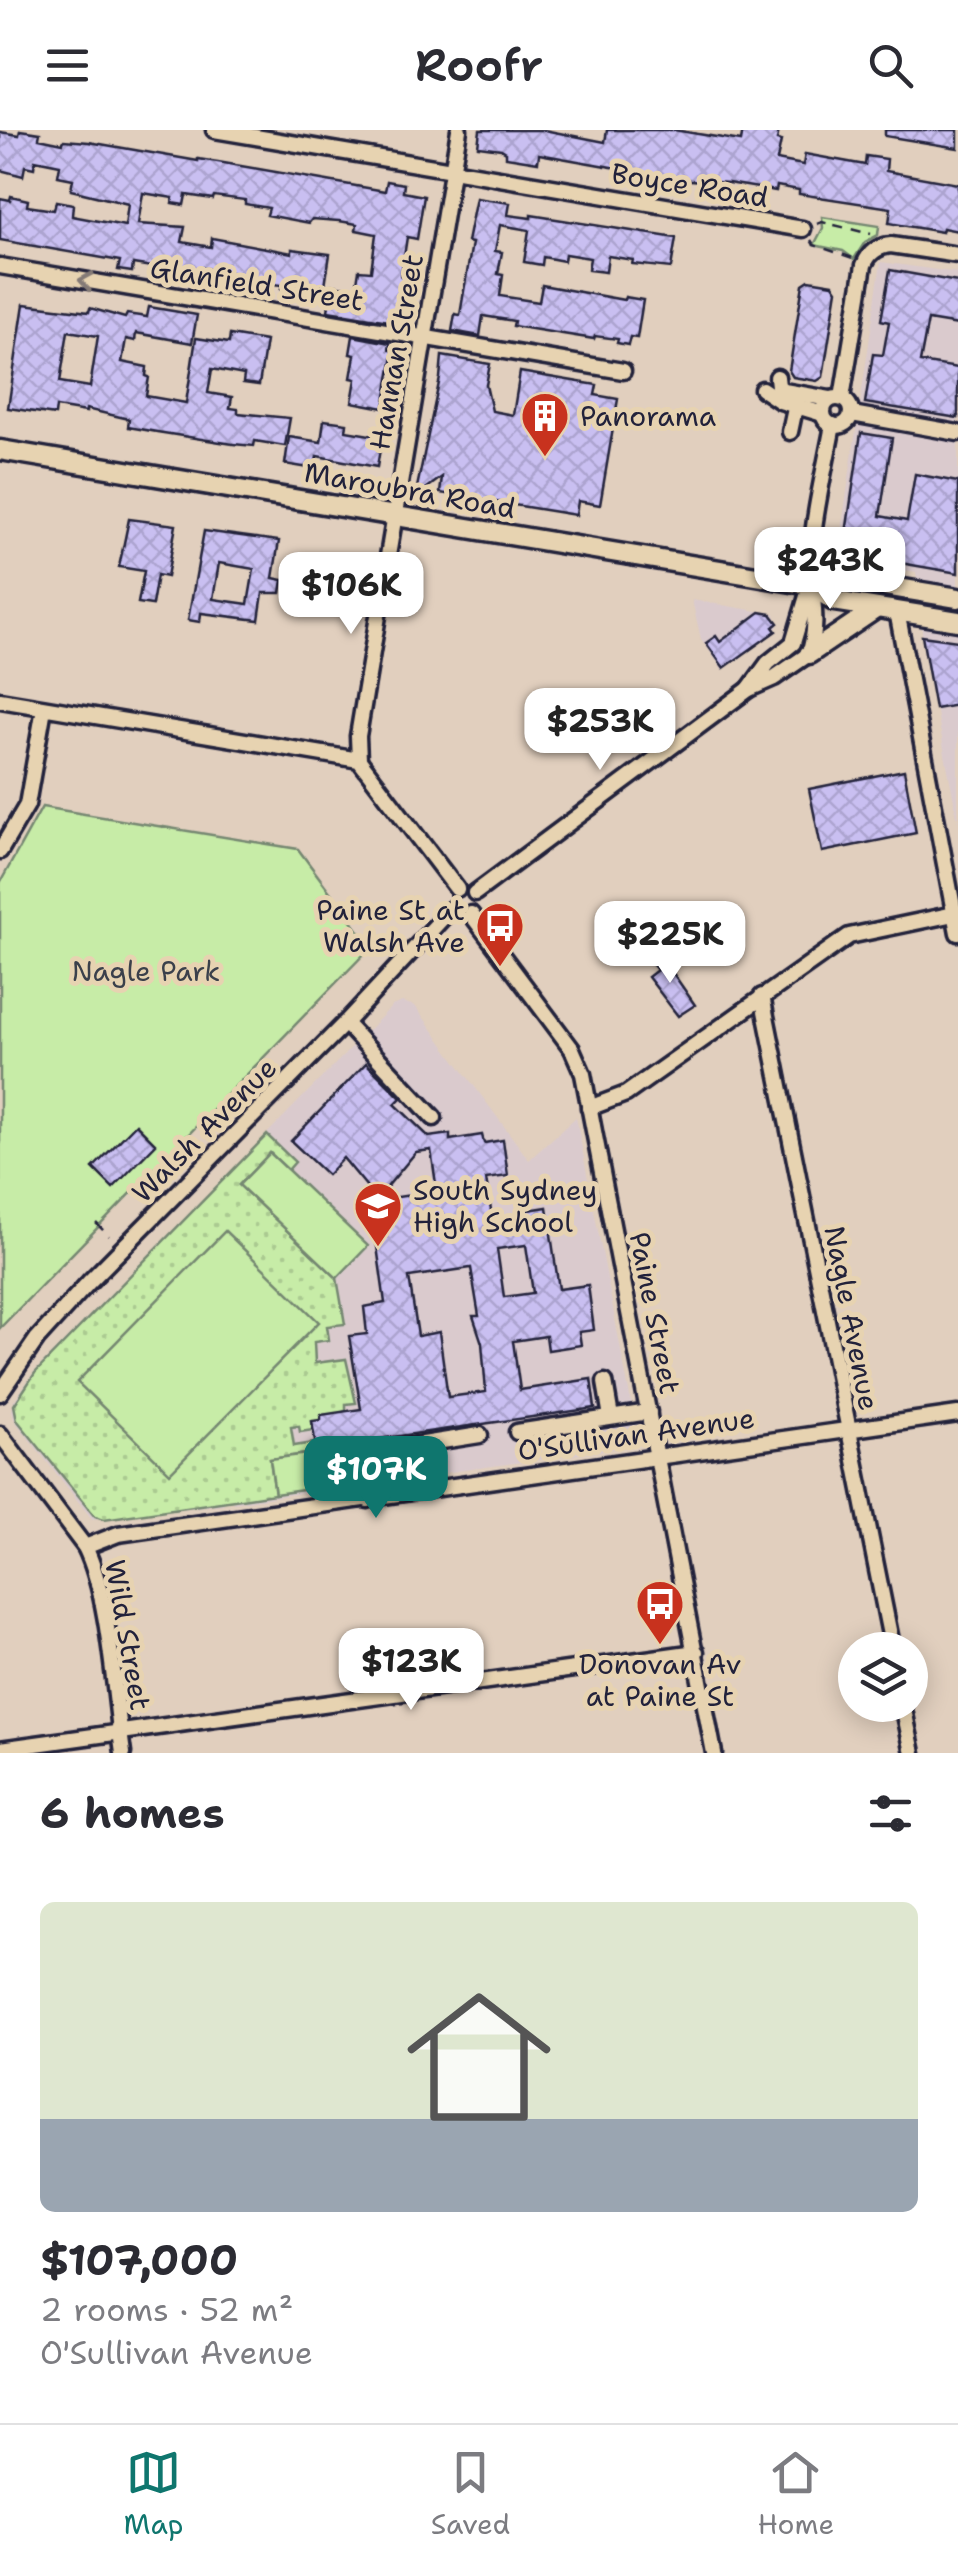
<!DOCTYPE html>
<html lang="en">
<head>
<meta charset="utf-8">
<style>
  body { margin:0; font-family:"Shantell Sans",sans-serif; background:#f7f7f7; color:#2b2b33; height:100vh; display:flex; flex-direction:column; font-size:38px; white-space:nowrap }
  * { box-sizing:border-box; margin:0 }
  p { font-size:32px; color:#7c7c81 }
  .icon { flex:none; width:55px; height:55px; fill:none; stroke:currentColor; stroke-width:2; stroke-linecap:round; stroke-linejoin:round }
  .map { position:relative; height:1623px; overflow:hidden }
  .drawer { display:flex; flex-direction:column; background:#fff; flex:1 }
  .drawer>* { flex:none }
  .buttons { position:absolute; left:838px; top:1502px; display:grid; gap:20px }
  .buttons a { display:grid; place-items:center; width:90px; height:90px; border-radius:50%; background:#fff; box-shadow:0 5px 25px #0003; font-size:50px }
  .price { position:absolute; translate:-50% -85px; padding:0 22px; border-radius:20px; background:#fff; color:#222; font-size:32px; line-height:65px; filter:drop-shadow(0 2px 5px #0008) }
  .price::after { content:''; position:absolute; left:50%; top:60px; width:30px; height:22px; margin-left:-15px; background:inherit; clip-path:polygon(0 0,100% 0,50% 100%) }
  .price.active { background:#0f766e; color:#fff }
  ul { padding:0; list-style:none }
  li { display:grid; align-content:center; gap:20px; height:530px; padding:0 40px }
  li span { display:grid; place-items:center; height:310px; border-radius:15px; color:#555 }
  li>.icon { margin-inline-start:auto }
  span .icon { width:180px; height:180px; fill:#fffc; stroke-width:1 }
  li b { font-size:42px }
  h2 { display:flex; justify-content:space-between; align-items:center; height:120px; padding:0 40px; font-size:42px }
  header { display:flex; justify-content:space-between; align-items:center; height:130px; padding:0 40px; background:#fff; font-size:45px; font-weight:600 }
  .dock { display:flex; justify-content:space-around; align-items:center; height:140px; border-top:2px solid #e1e1e2; background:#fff; font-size:28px; color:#7c7c81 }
  .dock a { display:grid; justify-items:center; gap:5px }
  .dock .active { color:#0f766e }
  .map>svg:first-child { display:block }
  .built { fill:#dacacd }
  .grass { fill:url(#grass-dots); stroke:#748771; stroke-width:2.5 }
  .park { fill:#c7eca7; stroke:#748771; stroke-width:2.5 }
  .building { fill:url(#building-cross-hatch); stroke:#22223b; stroke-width:2.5; fill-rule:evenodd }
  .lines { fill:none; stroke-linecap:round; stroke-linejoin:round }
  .minor-casing { stroke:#22223b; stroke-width:21 }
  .major-casing { stroke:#22223b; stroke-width:25 }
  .path { stroke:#22223b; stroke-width:2.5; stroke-dasharray:10 8; stroke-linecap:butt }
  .minor { stroke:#e7d3b1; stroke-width:14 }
  .major { stroke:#e7d3b1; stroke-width:18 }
  .oneway { stroke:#847a76 }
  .labels { text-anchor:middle; stroke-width:10; stroke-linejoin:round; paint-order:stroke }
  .street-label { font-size:28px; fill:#22223b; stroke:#e7d3b1 }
  .poi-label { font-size:28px; fill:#22223b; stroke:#e7d3b1; text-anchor:start }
  .park-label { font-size:28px; fill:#3b404b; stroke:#e7d3b1 }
</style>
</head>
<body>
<header><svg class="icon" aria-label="menu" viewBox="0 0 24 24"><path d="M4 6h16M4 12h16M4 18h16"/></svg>Roofr<svg class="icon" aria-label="search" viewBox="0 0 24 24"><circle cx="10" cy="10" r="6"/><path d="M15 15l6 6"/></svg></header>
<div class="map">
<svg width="958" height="1623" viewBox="0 0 958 1623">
  <defs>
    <pattern id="grass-dots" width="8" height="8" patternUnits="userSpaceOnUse" patternTransform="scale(2.5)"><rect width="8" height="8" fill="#c7eca7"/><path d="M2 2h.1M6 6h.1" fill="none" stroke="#abca91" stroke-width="1.8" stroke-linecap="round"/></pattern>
    <pattern id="building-cross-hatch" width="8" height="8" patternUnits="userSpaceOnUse" patternTransform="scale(2.5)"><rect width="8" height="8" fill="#c9bff1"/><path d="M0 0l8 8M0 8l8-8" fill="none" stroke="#aca4d0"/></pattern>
  </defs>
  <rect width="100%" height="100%" fill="#e1cfbe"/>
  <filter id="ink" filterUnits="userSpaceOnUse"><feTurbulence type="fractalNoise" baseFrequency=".01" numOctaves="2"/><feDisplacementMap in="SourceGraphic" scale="20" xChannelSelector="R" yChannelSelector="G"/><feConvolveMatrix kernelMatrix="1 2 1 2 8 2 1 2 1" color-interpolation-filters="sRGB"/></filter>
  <g filter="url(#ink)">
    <g class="built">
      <polygon points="881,132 958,143 958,692 923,510 916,442 837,429"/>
      <polygon points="692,470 775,484 778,497 723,540 701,509"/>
      <polygon points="402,872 415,876 529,1030 576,987 636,1298 633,1308 628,1315 619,1318 233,1373 231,1364 222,1365 224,1374 92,1389 15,1291 12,1280 14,1271 34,1242 392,876"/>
    </g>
    <polygon class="grass" points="267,1005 295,1032 288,1040 270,1023 239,1055 337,1148 345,1194 327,1196 329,1210 314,1212 315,1233 346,1229 356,1273 346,1274 346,1281 312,1292 313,1300 300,1302 299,1296 291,1297 294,1316 314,1313 315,1318 312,1323 270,1329 275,1364 104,1389 95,1386 17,1290 14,1275 35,1243"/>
    <g class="park">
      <polygon points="822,87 879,96 878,105 865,112 854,129 843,121 814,115 823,98"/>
      <polygon points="42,677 298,719 371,817 0,1198 0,753"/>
      <polygon points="270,1023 368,1116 337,1148 239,1055"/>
      <polygon points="225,1101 319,1192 170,1343 77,1252"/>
      <polygon points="354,1318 359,1352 275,1364 270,1329"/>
    </g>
    <g class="building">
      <polygon points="20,0 40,3 39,8 63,13 64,10 89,12 198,31 198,29 218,32 385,61 387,51 404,54 403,62 424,66 417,109 407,107 401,146 411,147 408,167 399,166 395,192 328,181 332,155 356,159 359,140 371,141 376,104 356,100 357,94 339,91 312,89 309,93 267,85 269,78 245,74 245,70 214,66 213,69 186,65 184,75 172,73 173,68 143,63 138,94 185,97 182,112 211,117 212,108 292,123 292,119 330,124 325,156 299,152 297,162 281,159 282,155 232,150 233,143 203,138 202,145 133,134 132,142 118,140 120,131 0,110 0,68 10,70 11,66 28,70 27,76 54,80 56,71 73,74 72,86 125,96 128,74 71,60 73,49 58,46 60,35 35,30 34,38 25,36 23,46 0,40 0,2 19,5"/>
      <polygon points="480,0 544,0 605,12 607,0 674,0 741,11 743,0 779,0 777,10 781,11 777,30 803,35 805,24 865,35 866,26 887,29 886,41 958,54 958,101 943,98 942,102 889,93 891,78 799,64 799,60 777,56 776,61 728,53 678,49 539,24 538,32 506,27 506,22 501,19 478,16"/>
      <polygon points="885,0 958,0 958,18 885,6"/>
      <polygon points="476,68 510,73 508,85 531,88 531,85 676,108 671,138 632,134 633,130 608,126 606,142 588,140 590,128 565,124 564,131 543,127 542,135 524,132 529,100 500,95 495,121 502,122 498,144 503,145 500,166 539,172 542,155 624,170 625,167 643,170 637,208 630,207 628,215 617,213 618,209 595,206 594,209 513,196 514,191 483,186 480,206 452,201 455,184 460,185 472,113 467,112"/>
      <polygon points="890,140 958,152 958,195 928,190 920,232 958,238 958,288 865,273 873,224 883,225 889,192 881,190"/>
      <polygon points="809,150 833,154 837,160 823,247 817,251 793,247 789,241 803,154"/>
      <path d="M24,174L89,182L90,178L125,188L127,184L147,187L149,177L197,185L192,213L136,203L135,211L126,209L122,232L147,237L146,246L149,247L146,266L186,273L196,208L229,213L230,205L266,211L259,255L243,253L244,245L212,239L208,263L232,267L230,278L238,279V283L290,288L285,316L255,311L254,316L233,314L157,302L128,297L129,289L86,279V282L56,277L55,285L8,278ZM68,201L98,206L90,257L60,252Z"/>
      <polygon points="353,206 390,213 389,220 394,220 384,278 352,272 356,249 351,248 355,225 350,224"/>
      <polygon points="442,226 490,234 486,255 492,281 513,285 520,242 597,255 595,265 618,269 600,375 578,371 576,385 440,363 442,347 415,367 440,248"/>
      <polygon points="324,290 347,293 346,301 382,307 377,337 317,326 315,339 285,334 289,307 321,312"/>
      <polygon points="861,303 892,308 880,386 907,391 915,344 958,352 958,443 900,433 902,424 872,419 855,427 854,432 842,430"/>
      <polygon points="129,389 176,395 167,447 157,445 152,475 138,473 144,441 119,437"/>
      <path d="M204,401L279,411L273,448L283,450L281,463H263L259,490L201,483L200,492L188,490ZM219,433L254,439L248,474L213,469Z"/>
      <polygon points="760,482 771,484 778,493 773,497 776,501 724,538 706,513 716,506 720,512"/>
      <polygon points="922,506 958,511 958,575 935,579"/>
      <polygon points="904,640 916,703 822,722 809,659"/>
      <polygon points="659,823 695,875 678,886 648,847 657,840 649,830"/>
      <path d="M366,933L401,968L395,974L429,1007L450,1004V1010L482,1005L484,1013L503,1010L508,1046L486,1049L494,1100L524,1096L522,1081L547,1077L559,1159L588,1155L594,1200L579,1202L581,1215L548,1220L546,1206L513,1211L520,1260L591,1249L595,1278L316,1318L312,1291L321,1290V1285L361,1279L349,1206L367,1204L364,1177L385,1173L374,1095L382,1094L378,1070L437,1061L431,1020L416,1022L377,1069L343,1028L327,1045L291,1011ZM526,1115L533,1163L504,1167L497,1119ZM471,1138L479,1186H473L482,1213L486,1262L448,1267L439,1202L418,1206L409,1147Z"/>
      <polygon points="136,994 156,1014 113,1058 93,1038"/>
    </g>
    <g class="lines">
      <g class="minor-casing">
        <g id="minor">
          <polyline points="214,0 803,99"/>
          <polyline points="0,136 623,241"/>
          <polyline points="777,247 778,256 784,261 830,269"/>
          <polyline points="762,259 780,271 823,284"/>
          <circle cx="837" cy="282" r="14"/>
          <path d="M842,268L864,135C869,122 878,116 891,115L958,125"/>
          <polyline points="852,284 958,303"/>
          <polyline points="790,302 797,269"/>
          <polyline points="897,481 958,803"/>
          <polyline points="749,559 768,533 793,513 810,456"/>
          <polyline points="0,570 359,630 457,759"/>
          <polyline points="359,630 358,606 459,0"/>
          <polyline points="0,721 27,675 44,578"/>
          <path d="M475,763L749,559L774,548L809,524C821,489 809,462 811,425C814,382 825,338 833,295"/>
          <polyline points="471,784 572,919 583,944 714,1623"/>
          <polyline points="762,866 893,1520"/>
          <polyline points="345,893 434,988"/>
          <polyline points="589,978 626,964 849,806 954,784"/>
          <polyline points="605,1252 611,1287"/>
          <polyline points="0,1263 37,1209 89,1152 345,893 451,779"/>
          <polyline points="517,1302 649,1282"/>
          <path d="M0,1304L85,1417C110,1468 114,1564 123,1623"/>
          <polyline points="368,1370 360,1324 480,1305"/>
          <polyline points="85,1417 118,1404 958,1284"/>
          <polyline points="903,1575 913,1623"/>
          <polyline points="0,1619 696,1522"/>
        </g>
      </g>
      <g class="major-casing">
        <g id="major">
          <polyline points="0,320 810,455 834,471 958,491"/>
          <polyline points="810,455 837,448 958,468"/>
          <polyline points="809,524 877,478"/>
        </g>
      </g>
      <g class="path">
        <polyline points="817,94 822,92 871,104"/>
        <polyline points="811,110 814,115 853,128"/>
        <polyline points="96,1093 109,1106"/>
      </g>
      <use href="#minor" class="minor"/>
      <use href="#major" class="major"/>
    </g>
    <defs><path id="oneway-chevron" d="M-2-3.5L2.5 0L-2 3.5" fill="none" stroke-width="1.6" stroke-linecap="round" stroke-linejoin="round" transform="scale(2.5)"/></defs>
    <use class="oneway" href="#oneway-chevron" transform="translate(86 151) rotate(-171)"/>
  </g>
  <defs>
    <g id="building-pin" transform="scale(2.5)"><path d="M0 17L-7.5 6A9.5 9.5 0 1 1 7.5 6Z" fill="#c8321e" stroke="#e7d3b1"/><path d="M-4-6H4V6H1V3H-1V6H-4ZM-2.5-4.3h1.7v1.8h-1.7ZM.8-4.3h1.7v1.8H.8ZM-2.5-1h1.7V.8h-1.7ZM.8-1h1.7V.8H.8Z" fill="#fff"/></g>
    <g id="bus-pin" transform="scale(2.5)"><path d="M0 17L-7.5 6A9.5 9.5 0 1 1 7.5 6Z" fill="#c8321e" stroke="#e7d3b1"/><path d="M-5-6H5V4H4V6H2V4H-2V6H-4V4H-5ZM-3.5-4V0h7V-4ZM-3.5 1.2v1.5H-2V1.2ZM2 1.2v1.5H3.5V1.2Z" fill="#fff"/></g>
    <g id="school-pin" transform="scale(2.5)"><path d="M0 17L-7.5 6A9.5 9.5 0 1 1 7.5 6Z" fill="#c8321e" stroke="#e7d3b1"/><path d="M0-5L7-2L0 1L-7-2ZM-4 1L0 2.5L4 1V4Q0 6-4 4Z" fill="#fff"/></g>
  </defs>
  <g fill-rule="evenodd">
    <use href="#building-pin" x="545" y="286"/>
    <use href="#bus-pin" x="500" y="796"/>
    <use href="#school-pin" x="378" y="1076"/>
    <use href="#bus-pin" x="660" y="1474"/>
  </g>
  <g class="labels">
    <g class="street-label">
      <text transform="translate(690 55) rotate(9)" y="10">Boyce Road</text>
      <text transform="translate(257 154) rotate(9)" y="10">Glanfield Street</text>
      <text transform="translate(396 222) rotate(-80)" y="10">Hannan Street</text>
      <text transform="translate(410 360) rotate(10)" y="10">Maroubra Road</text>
      <text transform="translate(204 1000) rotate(-45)" y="10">Walsh Avenue</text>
      <text transform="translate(655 1183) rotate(79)" y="10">Paine Street</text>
      <text transform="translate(852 1188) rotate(79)" y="10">Nagle Avenue</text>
      <text transform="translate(636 1304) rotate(-8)" y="10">O'Sullivan Avenue</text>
      <text transform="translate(128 1505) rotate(80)" y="10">Wild Street</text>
    </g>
    <g class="poi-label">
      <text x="580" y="296">Panorama</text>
      <text x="465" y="790" text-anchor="end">Paine St at<tspan x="465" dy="32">Walsh Ave</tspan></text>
      <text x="413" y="1070">South Sydney<tspan x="413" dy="32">High School</tspan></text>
      <text x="660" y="1544" text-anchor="middle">Donovan Av<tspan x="660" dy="32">at Paine St</tspan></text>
    </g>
    <g class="park-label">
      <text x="146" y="851">Nagle Park</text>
    </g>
  </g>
</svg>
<div class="buttons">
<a><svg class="icon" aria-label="layers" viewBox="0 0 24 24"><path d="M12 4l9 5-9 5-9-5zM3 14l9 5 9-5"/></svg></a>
</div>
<b class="price" style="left:830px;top:482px">$243K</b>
<b class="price" style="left:351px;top:507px">$106K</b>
<b class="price" style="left:600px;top:643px">$253K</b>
<b class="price" style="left:670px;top:856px">$225K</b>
<b class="price active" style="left:376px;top:1391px">$107K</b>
<b class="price" style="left:411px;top:1583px">$123K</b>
</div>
<section class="drawer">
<h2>6 homes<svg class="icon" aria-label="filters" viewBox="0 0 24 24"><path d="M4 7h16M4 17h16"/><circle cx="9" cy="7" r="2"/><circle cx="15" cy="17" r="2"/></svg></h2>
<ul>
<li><span style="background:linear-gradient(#dfe7d0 70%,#9aa5b1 0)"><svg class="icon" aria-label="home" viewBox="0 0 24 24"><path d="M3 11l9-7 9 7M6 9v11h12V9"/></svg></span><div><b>$107,000</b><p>2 rooms · 52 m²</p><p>O'Sullivan Avenue</p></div></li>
</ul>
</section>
<nav class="dock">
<a class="active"><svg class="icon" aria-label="map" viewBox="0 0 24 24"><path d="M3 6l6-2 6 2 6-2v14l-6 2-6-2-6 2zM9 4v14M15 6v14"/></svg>Map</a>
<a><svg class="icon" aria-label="saved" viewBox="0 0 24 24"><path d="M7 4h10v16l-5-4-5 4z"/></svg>Saved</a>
<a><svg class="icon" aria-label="home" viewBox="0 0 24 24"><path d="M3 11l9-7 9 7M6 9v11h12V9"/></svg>Home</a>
</nav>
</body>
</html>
